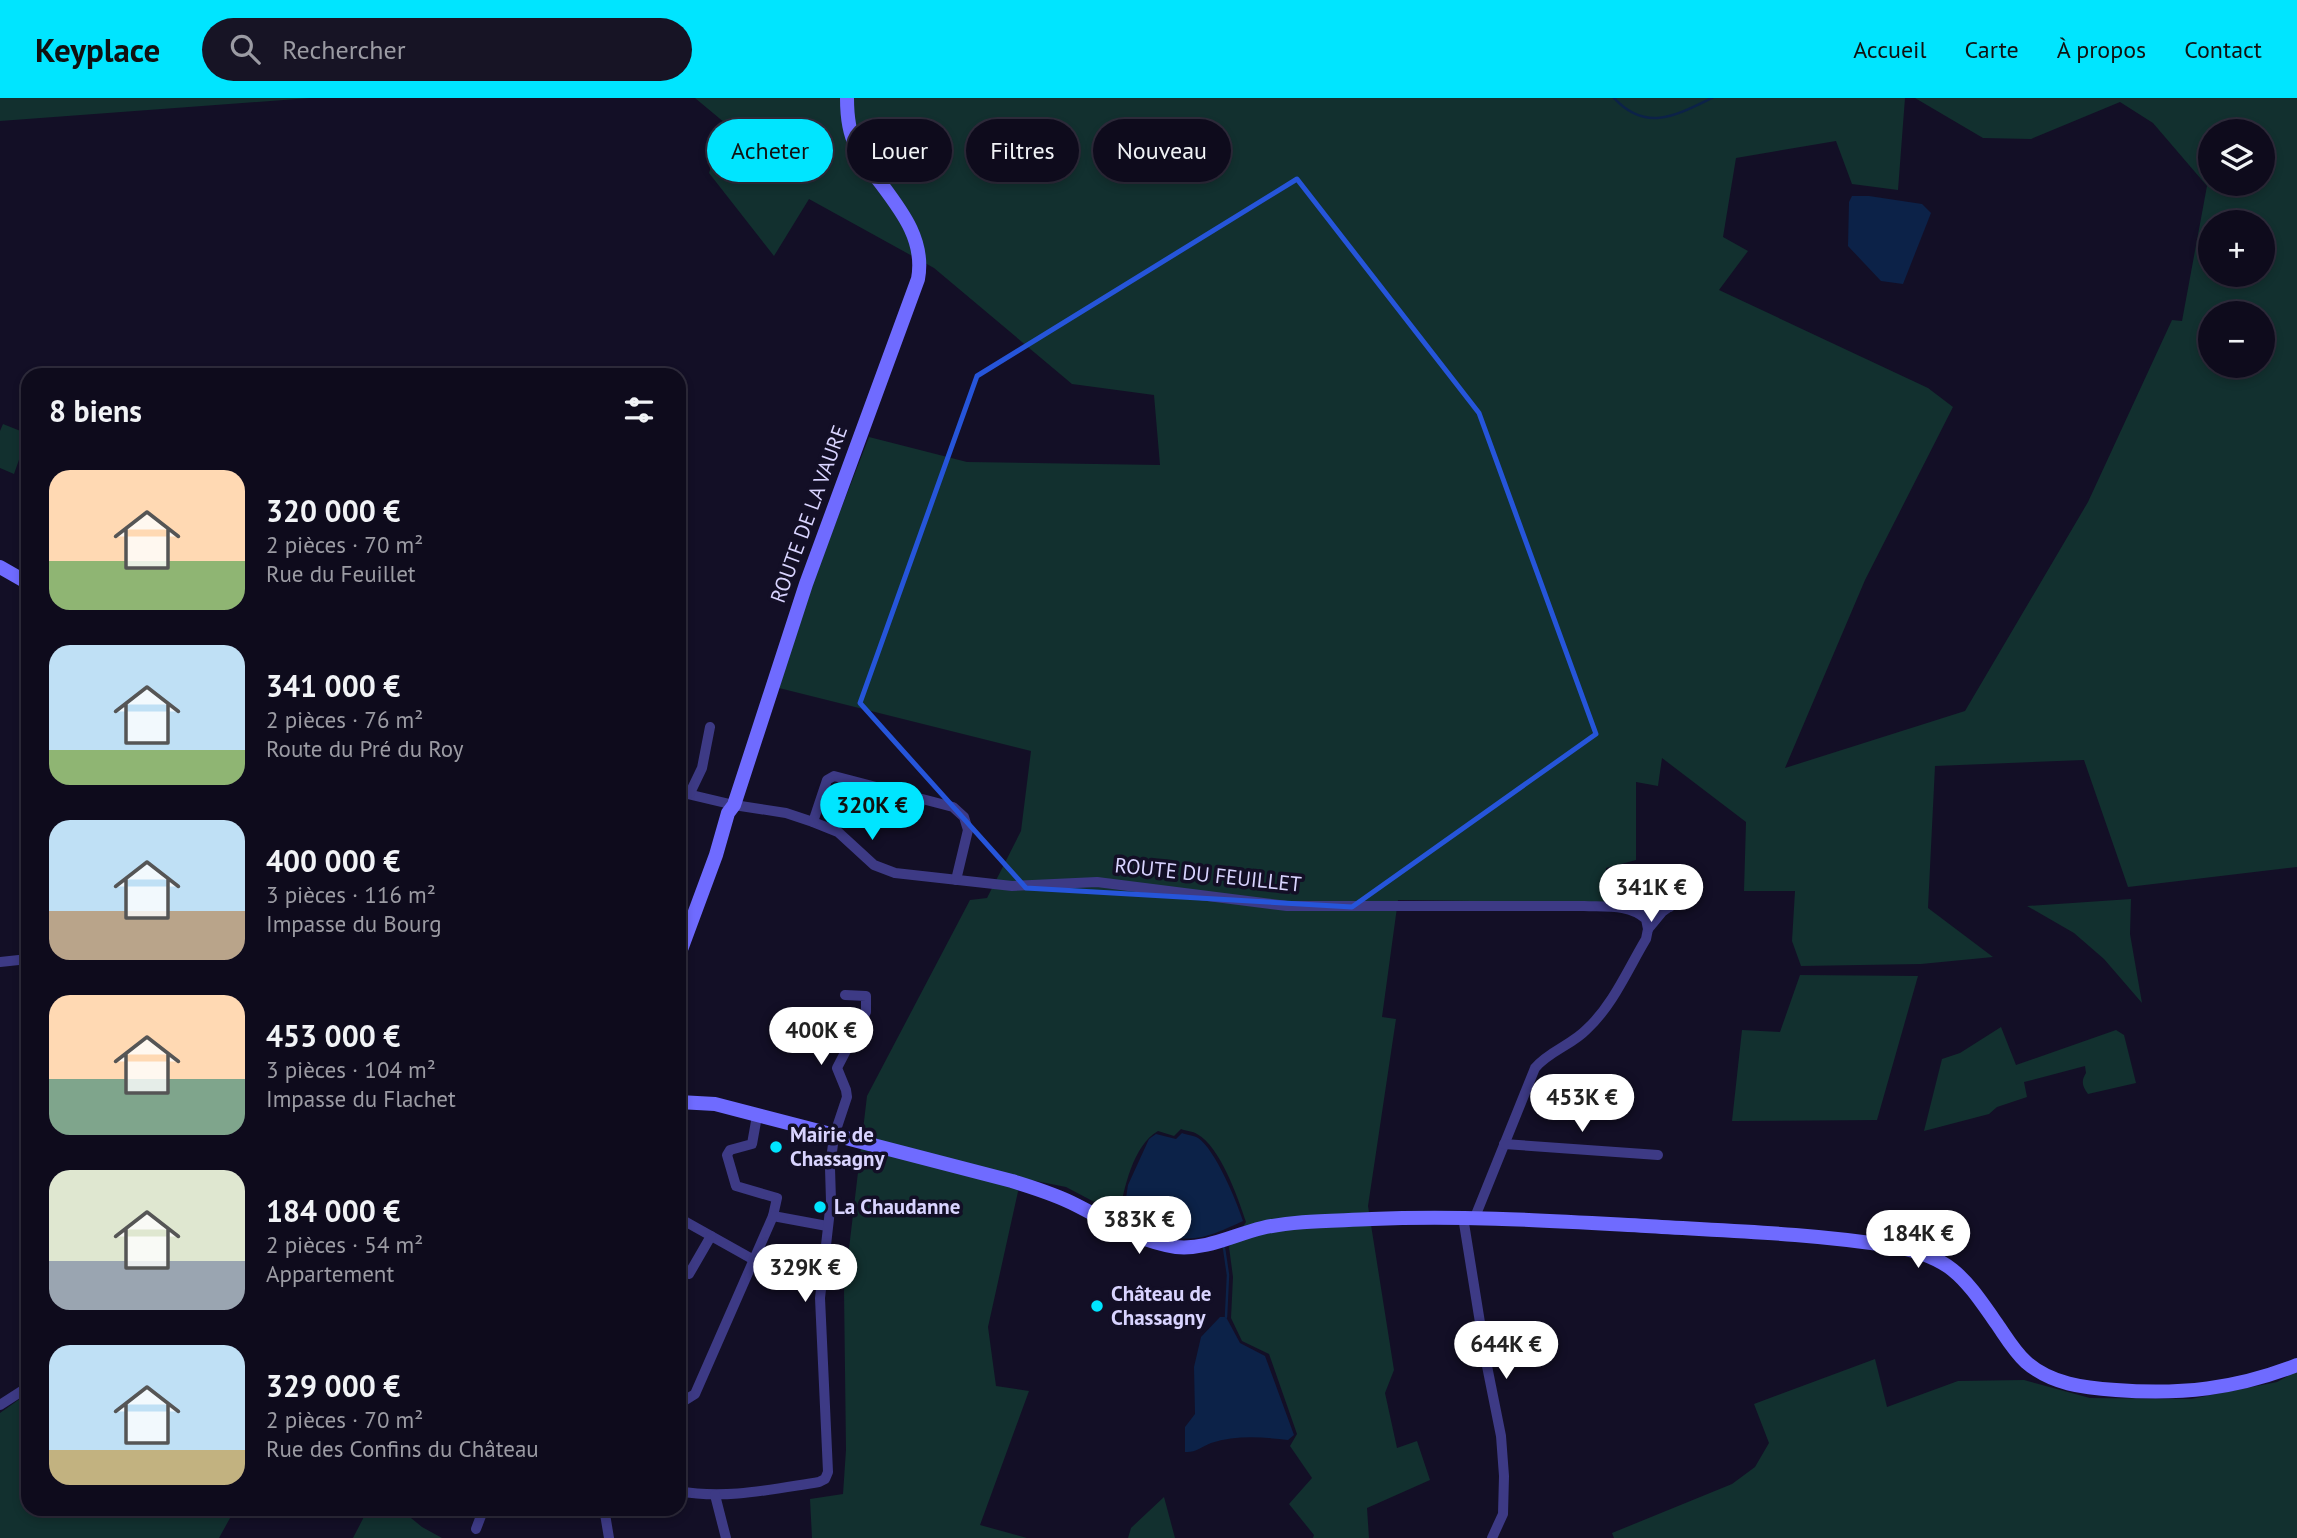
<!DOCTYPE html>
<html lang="fr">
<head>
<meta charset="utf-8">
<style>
  body { margin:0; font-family:"PT Sans",sans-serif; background:#171425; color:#f1f3f6; height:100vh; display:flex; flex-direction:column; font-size:26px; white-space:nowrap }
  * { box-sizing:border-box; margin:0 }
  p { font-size:23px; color:#9b9ba3 }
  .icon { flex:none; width:38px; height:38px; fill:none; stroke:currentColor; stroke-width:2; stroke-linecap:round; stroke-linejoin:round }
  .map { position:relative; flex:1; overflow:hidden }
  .sheet { position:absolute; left:21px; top:270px; width:665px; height:1148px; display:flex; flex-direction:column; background:#0e0b1c; border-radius:21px; box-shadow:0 4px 10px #0003,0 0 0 2px #2e2b3b }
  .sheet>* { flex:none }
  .top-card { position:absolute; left:707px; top:21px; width:665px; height:63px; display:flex; gap:14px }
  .controls { position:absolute; left:2198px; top:21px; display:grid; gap:14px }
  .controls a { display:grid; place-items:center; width:77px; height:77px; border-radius:50%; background:#0e0b1c; box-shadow:0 4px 10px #0003,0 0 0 2px #2e2b3b; font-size:35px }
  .price { position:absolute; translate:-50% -60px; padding:0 16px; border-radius:24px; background:#fff; color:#222; font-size:23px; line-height:46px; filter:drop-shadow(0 2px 4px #0008) }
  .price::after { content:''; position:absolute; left:50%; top:42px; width:21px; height:16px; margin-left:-10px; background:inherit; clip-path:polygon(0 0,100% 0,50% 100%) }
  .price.active { background:#00e5ff; color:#111 }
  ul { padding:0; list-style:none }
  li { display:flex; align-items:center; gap:21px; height:175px; padding:0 28px }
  li span { display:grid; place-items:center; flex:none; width:196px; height:140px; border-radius:21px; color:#555 }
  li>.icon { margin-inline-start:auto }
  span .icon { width:84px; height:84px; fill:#fffc; stroke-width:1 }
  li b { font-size:30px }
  h2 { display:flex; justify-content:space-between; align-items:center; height:84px; padding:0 28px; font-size:30px }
  .pill { padding:0 24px; border-radius:32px; background:#0e0b1c; box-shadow:0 4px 10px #0003,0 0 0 2px #2e2b3b; font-size:24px; line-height:63px }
  .pill.active { background:#00e5ff; color:#111 }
  header { display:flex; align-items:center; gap:42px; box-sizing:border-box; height:98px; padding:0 35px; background:#00e5ff; color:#111 }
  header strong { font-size:33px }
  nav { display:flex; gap:38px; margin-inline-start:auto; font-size:24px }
  .search { width:490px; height:63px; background:#171425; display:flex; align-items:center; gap:18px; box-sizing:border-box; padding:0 24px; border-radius:38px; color:#9b9ba3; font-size:26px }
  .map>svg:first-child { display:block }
  .green { fill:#12302f; fill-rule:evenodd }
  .water { fill:#0c2248 }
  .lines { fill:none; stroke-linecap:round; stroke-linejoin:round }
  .stream { stroke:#0c2248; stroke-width:2.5 }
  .street { stroke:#3d3a85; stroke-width:10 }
  .secondary { stroke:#6f6bff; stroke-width:14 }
  .marked { fill:none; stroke:#2655da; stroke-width:5; stroke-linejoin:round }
  .poi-dot { fill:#00e5ff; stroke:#130f26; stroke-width:2.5 }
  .labels { text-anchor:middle; stroke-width:7; stroke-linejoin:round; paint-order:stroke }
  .street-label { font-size:21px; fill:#d9d4ff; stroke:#130f26 }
  .poi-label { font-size:21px; font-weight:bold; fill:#d9d4ff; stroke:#130f26; text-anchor:start }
</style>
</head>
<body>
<header>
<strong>Keyplace</strong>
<div class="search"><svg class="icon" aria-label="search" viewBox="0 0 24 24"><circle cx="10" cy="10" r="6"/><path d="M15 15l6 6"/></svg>Rechercher</div>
<nav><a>Accueil</a><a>Carte</a><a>À propos</a><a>Contact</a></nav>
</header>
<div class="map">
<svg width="2297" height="1440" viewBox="0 0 2297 1440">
  <rect width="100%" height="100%" fill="#130f26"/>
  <g class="green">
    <polygon points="0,0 310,0 0,23"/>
    <path d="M695,0H1905L1898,92L1852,86L1836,43L1736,60L1723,139L1748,153L1719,192L1928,290L1953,309L1865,482L1785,670L1965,613L2088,404L2172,222L2182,223L2207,88L2153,25L2120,4L2031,41L1983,40L1915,0H2297V769L2128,789L2084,662L1935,668L1928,810L1993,859L1921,866L1801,868L1792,843L1795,793H1744L1746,724L1662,660L1658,688L1636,684V762L1606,770L1605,805L1398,802L1382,919L1396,921L1368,1108L1394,1272L1385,1295L1397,1350L1417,1343L1430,1382L1367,1410L1369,1440H1313L1314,1437L1289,1406L1312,1380L1290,1348L1297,1336L1269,1256L1242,1243L1231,1220L1233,1179L1229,1149L1246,1124C1238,1100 1220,1048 1197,1036C1193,1033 1186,1033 1181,1031L1174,1038L1158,1033C1133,1047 1124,1091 1119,1117L1066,1089L1021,1080L988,1229L996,1288L1029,1293L980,1427L1027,1440H812L810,1401L843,1396L846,1352L844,1193L867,998L970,802L987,800L1021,733L1031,653L779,590L800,517L869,339L967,364L1160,367L1154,297L1072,286L934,170L809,101L774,158L709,75L725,25ZM2210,33H2263V86H2210ZM2210,124H2263V177H2210ZM2210,215H2263V268H2210Z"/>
    <polygon points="3,326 28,336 14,376 0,370 0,333"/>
    <polygon points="2131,801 2130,836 2142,905 2104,861 2074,835 2027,808"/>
    <polygon points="1800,877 1918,878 1877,1022 1732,1023 1742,932 1780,934"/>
    <path d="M2001,929L2016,967L2116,932L2124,937L2136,985L2088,996C2082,988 2081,983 2086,975L2085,968L2024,984L2027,999L1997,1009L1989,1016L1924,1033L1942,961L1960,955Z"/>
    <polygon points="1875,1261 1887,1309 1958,1283 2024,1282 2090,1300 2191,1301 2277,1284 2297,1273 2297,1440 1614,1440 1612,1435 1732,1386 1755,1369 1769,1345 1754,1306"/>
    <polygon points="28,1295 28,1410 235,1411 219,1440 0,1440 0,1315"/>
    <polygon points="1164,1399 1175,1440 1128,1440 1131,1430"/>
    <polygon points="368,1411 400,1411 422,1429 442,1440 353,1440"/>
  </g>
  <g class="water">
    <polygon points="1852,98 1869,98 1922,106 1931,115 1903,186 1881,183 1848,148 1849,104"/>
    <path d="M1182,1035C1187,1037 1193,1037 1198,1040C1215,1051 1237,1104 1243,1123C1202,1142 1193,1145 1147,1135L1148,1125L1123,1119L1128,1087L1149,1041L1156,1036L1176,1041Z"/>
    <path d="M1220,1219H1226L1240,1245L1265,1258L1294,1337L1288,1342C1262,1339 1236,1337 1211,1345C1201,1349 1195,1355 1185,1354V1329L1195,1316L1194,1269L1201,1239Z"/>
  </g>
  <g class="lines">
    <g class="stream">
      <path d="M1614,0C1646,35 1677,17 1712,0"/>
      <polyline points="1224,1150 1228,1177 1226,1219"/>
    </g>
    <g class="street">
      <path d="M679,694L734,707L786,715L813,724L838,734L874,767L895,775L1012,788L1097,784L1287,808H1584C1606,809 1629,806 1646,821L1648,831L1646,841C1628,871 1613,907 1587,931C1572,947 1549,953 1535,970L1475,1119"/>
      <polyline points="690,695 702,670 710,629"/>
      <polyline points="813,724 827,682 834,678 953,709 964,719 968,732 956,782"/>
      <polyline points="1632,811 1670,809"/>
      <polyline points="1648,831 1662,814 1669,809"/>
      <polyline points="0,864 28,861"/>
      <polyline points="757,1018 752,1046 730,1052 727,1057 736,1088 777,1100 773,1118"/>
      <polyline points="1504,1046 1658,1057"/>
      <polyline points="1463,1119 1487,1268 1501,1338 1504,1378 1503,1416 1492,1440"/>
      <polyline points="679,1120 754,1162"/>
      <polyline points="689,1176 711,1138"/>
      <polyline points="679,1306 695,1296 773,1118 827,1128"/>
      <polyline points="0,1307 28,1289"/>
      <path d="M679,1393C725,1402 773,1391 819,1384L825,1381L828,1374L820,1200L831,1103L830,1070L834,1038L847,999L846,992L837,970L866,914V898L845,897"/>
      <polyline points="715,1397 726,1440"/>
      <polyline points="604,1410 609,1440"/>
      <polyline points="476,1431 484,1410"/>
    </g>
    <g class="secondary">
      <polyline points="0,469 28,485"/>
      <path d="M679,857L716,757L728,715L734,707L806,486L918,181C928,127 878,91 856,48C848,33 847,16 847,0"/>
      <path d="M679,1004L715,1006L1012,1083C1034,1090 1055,1096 1076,1107C1108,1123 1139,1144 1176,1149C1207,1152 1233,1137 1262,1130C1297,1122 1336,1123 1372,1121C1463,1117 1554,1123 1646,1128C1727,1133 1810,1135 1891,1148C1951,1158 1964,1179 1997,1226C2006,1239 2014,1253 2026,1264C2051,1286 2084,1290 2116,1292C2180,1297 2236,1291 2297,1267"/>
    </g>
  </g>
  <path class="marked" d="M1297,81L1479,315L1596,636L1352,809L1026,790L860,605L977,278Z"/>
  <g class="poi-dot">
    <circle cx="776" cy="1049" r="7"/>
    <circle cx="820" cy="1109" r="7"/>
    <circle cx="1097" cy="1208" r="7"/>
  </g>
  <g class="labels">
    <g class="street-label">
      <text transform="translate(809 416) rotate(-70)" y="7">ROUTE DE LA VAURE</text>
      <text transform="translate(1208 777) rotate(6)" y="7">ROUTE DU FEUILLET</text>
    </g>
    <g class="poi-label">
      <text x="790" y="1044">Mairie de<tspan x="790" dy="24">Chassagny</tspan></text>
      <text x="834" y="1116">La Chaudanne</text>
      <text x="1111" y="1203">Château de<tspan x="1111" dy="24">Chassagny</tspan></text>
    </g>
  </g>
</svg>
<div class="controls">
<a><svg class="icon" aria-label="layers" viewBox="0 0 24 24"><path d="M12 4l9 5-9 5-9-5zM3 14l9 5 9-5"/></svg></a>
<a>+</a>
<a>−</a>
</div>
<b class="price active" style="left:872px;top:744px">320K €</b>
<b class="price" style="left:1651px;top:826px">341K €</b>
<b class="price" style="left:821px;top:969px">400K €</b>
<b class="price" style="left:1582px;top:1036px">453K €</b>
<b class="price" style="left:1139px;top:1158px">383K €</b>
<b class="price" style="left:1918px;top:1172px">184K €</b>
<b class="price" style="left:805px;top:1206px">329K €</b>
<b class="price" style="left:1506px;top:1283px">644K €</b>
<div class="top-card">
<a class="pill active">Acheter</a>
<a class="pill">Louer</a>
<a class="pill">Filtres</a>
<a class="pill">Nouveau</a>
</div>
<section class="sheet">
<h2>8 biens<svg class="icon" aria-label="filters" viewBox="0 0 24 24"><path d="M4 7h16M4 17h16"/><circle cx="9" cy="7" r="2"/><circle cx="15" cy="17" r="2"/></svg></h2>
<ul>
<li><span style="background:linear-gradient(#ffd9b3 65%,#8fb573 0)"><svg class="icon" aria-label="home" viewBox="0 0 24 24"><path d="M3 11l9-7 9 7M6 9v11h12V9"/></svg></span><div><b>320 000 €</b><p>2 pièces · 70 m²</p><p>Rue du Feuillet</p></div></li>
<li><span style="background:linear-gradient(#bfe0f5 75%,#8fb573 0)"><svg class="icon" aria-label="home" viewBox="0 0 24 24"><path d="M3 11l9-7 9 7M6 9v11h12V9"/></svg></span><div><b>341 000 €</b><p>2 pièces · 76 m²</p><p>Route du Pré du Roy</p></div></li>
<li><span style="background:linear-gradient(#bfe0f5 65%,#b9a48a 0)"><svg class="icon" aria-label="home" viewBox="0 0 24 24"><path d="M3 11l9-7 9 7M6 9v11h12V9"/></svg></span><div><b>400 000 €</b><p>3 pièces · 116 m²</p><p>Impasse du Bourg</p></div></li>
<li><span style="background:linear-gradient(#ffd9b3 60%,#7fa58c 0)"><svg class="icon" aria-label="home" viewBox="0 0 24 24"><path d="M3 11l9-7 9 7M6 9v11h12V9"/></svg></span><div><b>453 000 €</b><p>3 pièces · 104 m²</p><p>Impasse du Flachet</p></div></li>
<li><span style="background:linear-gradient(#dfe7d0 65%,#9aa5b1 0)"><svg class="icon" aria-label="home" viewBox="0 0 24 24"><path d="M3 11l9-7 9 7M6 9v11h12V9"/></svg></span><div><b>184 000 €</b><p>2 pièces · 54 m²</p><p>Appartement</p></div></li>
<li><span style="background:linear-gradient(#bfe0f5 75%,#c2b280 0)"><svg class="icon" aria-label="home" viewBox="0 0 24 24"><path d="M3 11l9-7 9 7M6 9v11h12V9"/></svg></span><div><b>329 000 €</b><p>2 pièces · 70 m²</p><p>Rue des Confins du Château</p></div></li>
</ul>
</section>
</div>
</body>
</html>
